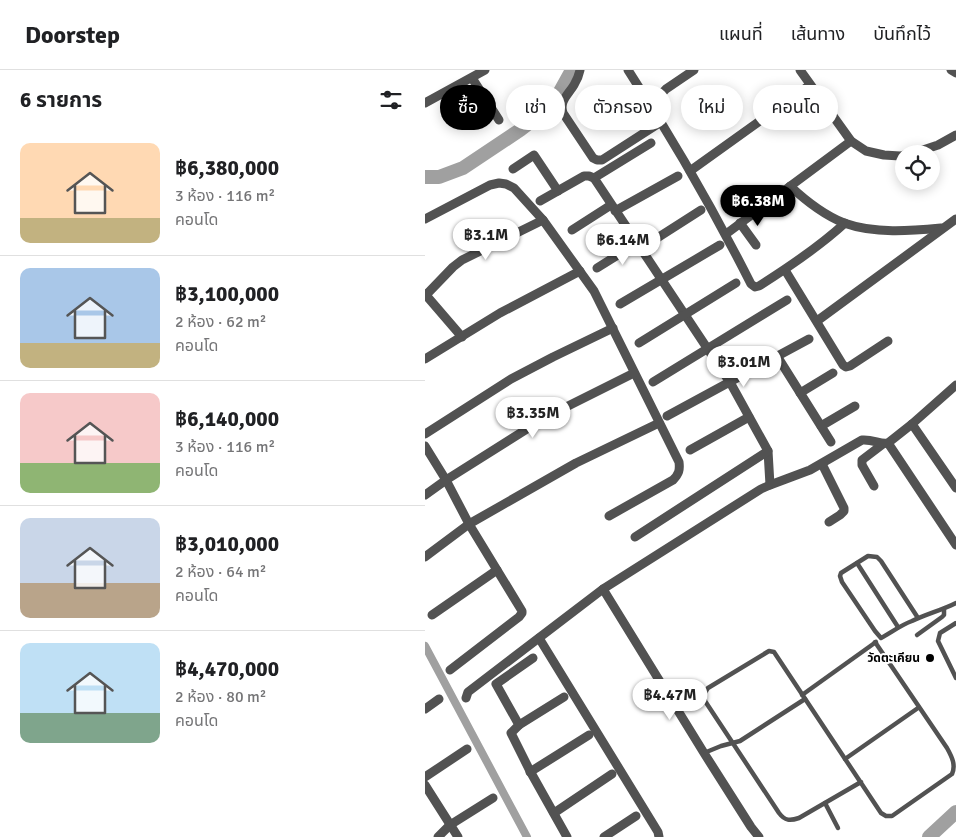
<!DOCTYPE html>
<html lang="th">
<head>
<meta charset="utf-8">
<style>
  body { margin:0; font-family:Signika,"Noto Sans Thai",sans-serif; background:#f6f6f6; color:#202124; height:100vh; display:flex; flex-direction:column; font-size:19px; white-space:nowrap }
  * { box-sizing:border-box; margin:0 }
  p { font-size:16px; color:#757577 }
  .icon { flex:none; width:28px; height:28px; fill:none; stroke:currentColor; stroke-width:2; stroke-linecap:round; stroke-linejoin:round }
  .map { position:relative; flex:1; overflow:hidden }
  .drawer { display:flex; flex-direction:column; background:#fff; width:425px }
  .drawer>* { flex:none }
  .banner { position:absolute; left:15px; top:15px; width:440px; height:45px; display:flex; gap:10px }
  .controls { position:absolute; left:470px; top:75px; display:grid; gap:10px }
  .controls a { display:grid; place-items:center; width:45px; height:45px; border-radius:50%; background:#fff; box-shadow:0 2px 12px #0003; font-size:25px }
  .price { position:absolute; translate:-50% -42px; padding:0 11px; border-radius:18px; background:#fff; color:#222; font-size:16px; line-height:32px; filter:drop-shadow(0 1px 2px #0008) }
  .price::after { content:''; position:absolute; left:50%; top:30px; width:15px; height:11px; margin-left:-8px; background:inherit; clip-path:polygon(0 0,100% 0,50% 100%) }
  .price.active { background:#000; color:#fff }
  ul { padding:0; list-style:none }
  li { display:flex; align-items:center; gap:15px; height:125px; padding:0 20px }
  li+li { border-top:1px solid #e0e0e0 }
  li span { display:grid; place-items:center; flex:none; width:140px; height:100px; border-radius:10px; color:#555 }
  li>.icon { margin-inline-start:auto }
  span .icon { width:60px; height:60px; fill:#fffc; stroke-width:1 }
  li b { font-size:21px }
  h2 { display:flex; justify-content:space-between; align-items:center; height:60px; padding:0 20px; font-size:21px }
  .pill { padding:0 18px; border-radius:22px; background:#fff; box-shadow:0 2px 12px #0003; font-size:18px; line-height:45px }
  .pill.active { background:#000; color:#fff }
  header { display:flex; align-items:center; gap:30px; box-sizing:border-box; height:70px; padding:0 25px; background:#fff; border-bottom:1px solid #e0e0e0 }
  header strong { font-size:24px }
  nav { display:flex; gap:28px; margin-inline-start:auto; font-size:18px }
  main { display:flex; flex:1; min-height:0 }
  .map>svg:first-child { display:block }
  .lines { fill:none; stroke-linecap:round; stroke-linejoin:round }
  .canal { stroke:#a0a0a0; stroke-width:8 }
  .river { stroke:#a0a0a0; stroke-width:14 }
  .service { stroke:#525252; stroke-width:4.5 }
  .minor { stroke:#525252; stroke-width:9 }
  .poi-dot { fill:#000; stroke:#fff; stroke-width:2 }
  .labels { text-anchor:middle; stroke-width:4; stroke-linejoin:round; paint-order:stroke }
  .poi-label { font-size:12px; font-weight:bold; fill:#000; stroke:#fff; text-anchor:end }
</style>
</head>
<body>
<header>
<strong>Doorstep</strong>
<nav><a>แผนที่</a><a>เส้นทาง</a><a>บันทึกไว้</a></nav>
</header>
<main>
<section class="drawer">
<h2>6 รายการ<svg class="icon" aria-label="filters" viewBox="0 0 24 24"><path d="M4 7h16M4 17h16"/><circle cx="9" cy="7" r="2"/><circle cx="15" cy="17" r="2"/></svg></h2>
<ul>
<li><span style="background:linear-gradient(#ffd9b3 75%,#c2b280 0)"><svg class="icon" aria-label="home" viewBox="0 0 24 24"><path d="M3 11l9-7 9 7M6 9v11h12V9"/></svg></span><div><b>฿6,380,000</b><p>3 ห้อง · 116 m²</p><p>คอนโด</p></div></li>
<li><span style="background:linear-gradient(#a9c7e8 75%,#c2b280 0)"><svg class="icon" aria-label="home" viewBox="0 0 24 24"><path d="M3 11l9-7 9 7M6 9v11h12V9"/></svg></span><div><b>฿3,100,000</b><p>2 ห้อง · 62 m²</p><p>คอนโด</p></div></li>
<li><span style="background:linear-gradient(#f6c9c9 70%,#8fb573 0)"><svg class="icon" aria-label="home" viewBox="0 0 24 24"><path d="M3 11l9-7 9 7M6 9v11h12V9"/></svg></span><div><b>฿6,140,000</b><p>3 ห้อง · 116 m²</p><p>คอนโด</p></div></li>
<li><span style="background:linear-gradient(#c9d6e8 65%,#b9a48a 0)"><svg class="icon" aria-label="home" viewBox="0 0 24 24"><path d="M3 11l9-7 9 7M6 9v11h12V9"/></svg></span><div><b>฿3,010,000</b><p>2 ห้อง · 64 m²</p><p>คอนโด</p></div></li>
<li><span style="background:linear-gradient(#bfe0f5 70%,#7fa58c 0)"><svg class="icon" aria-label="home" viewBox="0 0 24 24"><path d="M3 11l9-7 9 7M6 9v11h12V9"/></svg></span><div><b>฿4,470,000</b><p>2 ห้อง · 80 m²</p><p>คอนโด</p></div></li>
</ul>
</section>
<div class="map">
<svg width="531" height="767" viewBox="0 0 531 767">
  <rect width="100%" height="100%" fill="#fff"/>
  <g class="lines">
    <polyline class="canal" points="0,576 102,767"/>
    <g class="river">
      <polyline points="0,107 14,107 38,98 95,60 125,37 131,29 147,0"/>
      <polyline points="504,767 531,742"/>
    </g>
    <g class="service">
      <polyline points="432,493 473,557"/>
      <path d="M493,548L456,491L452,487L443,486L416,503L415,506L417,512L450,561L456,568C467,562 476,555 487,551C502,544 517,540 531,533"/>
      <polyline points="531,553 515,563 513,571 531,608"/>
      <polyline points="492,565 517,547 519,545 519,539"/>
      <polyline points="377,625 451,572"/>
      <polyline points="279,683 296,676 315,671 380,629"/>
      <polyline points="420,689 493,638"/>
      <path d="M436,712L374,748C365,751 360,751 354,743L280,631L279,624L283,618L344,581L349,582L456,743L461,746H467L527,704C531,695 527,687 522,678L450,572"/>
      <polyline points="400,733 413,758"/>
    </g>
    <g class="minor">
      <path d="M155,0C154,5 152,10 149,15C143,25 134,31 138,43L168,88L172,90H177L236,52"/>
      <path d="M203,0C248,69 289,141 326,214L330,217L334,216C364,197 394,177 420,153"/>
      <polyline points="375,0 426,71 441,81 459,85 475,86 479,85"/>
      <polyline points="526,0 531,3"/>
      <polyline points="47,8 74,50"/>
      <polyline points="0,33 60,0"/>
      <polyline points="226,35 241,19 269,0"/>
      <polyline points="226,73 169,108 306,314 343,381 345,415"/>
      <polyline points="486,84 513,75 531,65"/>
      <polyline points="88,99 109,85 133,121"/>
      <polyline points="265,101 385,15"/>
      <path d="M365,116C381,131 399,145 419,153C450,164 485,161 516,158"/>
      <polyline points="115,131 159,106 164,106 169,108"/>
      <polyline points="190,141 253,106"/>
      <path d="M0,149L65,115L74,113L81,114L89,118L118,150L169,221L254,392C255,400 254,404 248,410L184,446"/>
      <polyline points="315,153 331,175"/>
      <polyline points="147,160 186,135"/>
      <polyline points="301,164 426,71"/>
      <polyline points="215,179 276,140"/>
      <polyline points="172,198 212,173"/>
      <polyline points="360,200 418,295 421,297 425,296 463,271"/>
      <polyline points="0,224 37,267"/>
      <polyline points="0,226 28,197 37,190 118,150"/>
      <polyline points="195,234 295,175"/>
      <polyline points="392,251 531,149"/>
      <polyline points="214,273 311,213"/>
      <polyline points="352,286 406,372"/>
      <polyline points="0,289 75,243 155,201"/>
      <polyline points="228,312 362,230"/>
      <polyline points="375,323 408,303"/>
      <polyline points="242,346 384,269"/>
      <polyline points="487,354 531,418"/>
      <polyline points="396,356 430,336"/>
      <polyline points="0,364 86,309 128,287 188,258"/>
      <polyline points="463,373 531,475"/>
      <polyline points="0,376 21,410 44,454 97,541 97,543 94,547 25,600"/>
      <polyline points="265,380 324,347"/>
      <polyline points="397,394 419,438 419,441 415,445 404,452"/>
      <polyline points="449,416 437,395 437,390 458,374"/>
      <polyline points="0,425 21,410 121,347 209,303"/>
      <polyline points="210,467 343,381"/>
      <polyline points="0,487 44,454 151,393 234,353"/>
      <polyline points="178,519 279,683 326,757 334,767"/>
      <polyline points="7,545 72,500"/>
      <polyline points="114,568 233,762 234,767"/>
      <polyline points="108,588 71,614 94,655 86,663 105,701 142,767"/>
      <path d="M41,628L43,622L178,519L336,419L345,415L385,400L437,370C448,369 456,375 463,373L487,354L531,315"/>
      <polyline points="0,639 14,629"/>
      <polyline points="94,655 139,627"/>
      <polyline points="105,702 164,665"/>
      <polyline points="0,707 42,679"/>
      <polyline points="0,715 33,767"/>
      <polyline points="129,743 187,704"/>
      <polyline points="13,767 25,755 68,728"/>
      <polyline points="179,767 211,746"/>
    </g>
  </g>
  <circle class="poi-dot" cx="505" cy="588" r="5"/>
  <g class="labels">
    <g class="poi-label">
      <text x="495" y="592">วัดตะเคียน</text>
    </g>
  </g>
</svg>
<div class="controls">
<a><svg class="icon" aria-label="locate" viewBox="0 0 24 24"><circle cx="12" cy="12" r="6"/><path d="M12 2v4M12 18v4M2 12h4M18 12h4"/></svg></a>
</div>
<b class="price active" style="left:333px;top:157px">฿6.38M</b>
<b class="price" style="left:61px;top:191px">฿3.1M</b>
<b class="price" style="left:198px;top:196px">฿6.14M</b>
<b class="price" style="left:319px;top:318px">฿3.01M</b>
<b class="price" style="left:108px;top:369px">฿3.35M</b>
<b class="price" style="left:245px;top:651px">฿4.47M</b>
<div class="banner">
<a class="pill active">ซื้อ</a>
<a class="pill">เช่า</a>
<a class="pill">ตัวกรอง</a>
<a class="pill">ใหม่</a>
<a class="pill">คอนโด</a>
</div>
</div>
</main>
</body>
</html>
